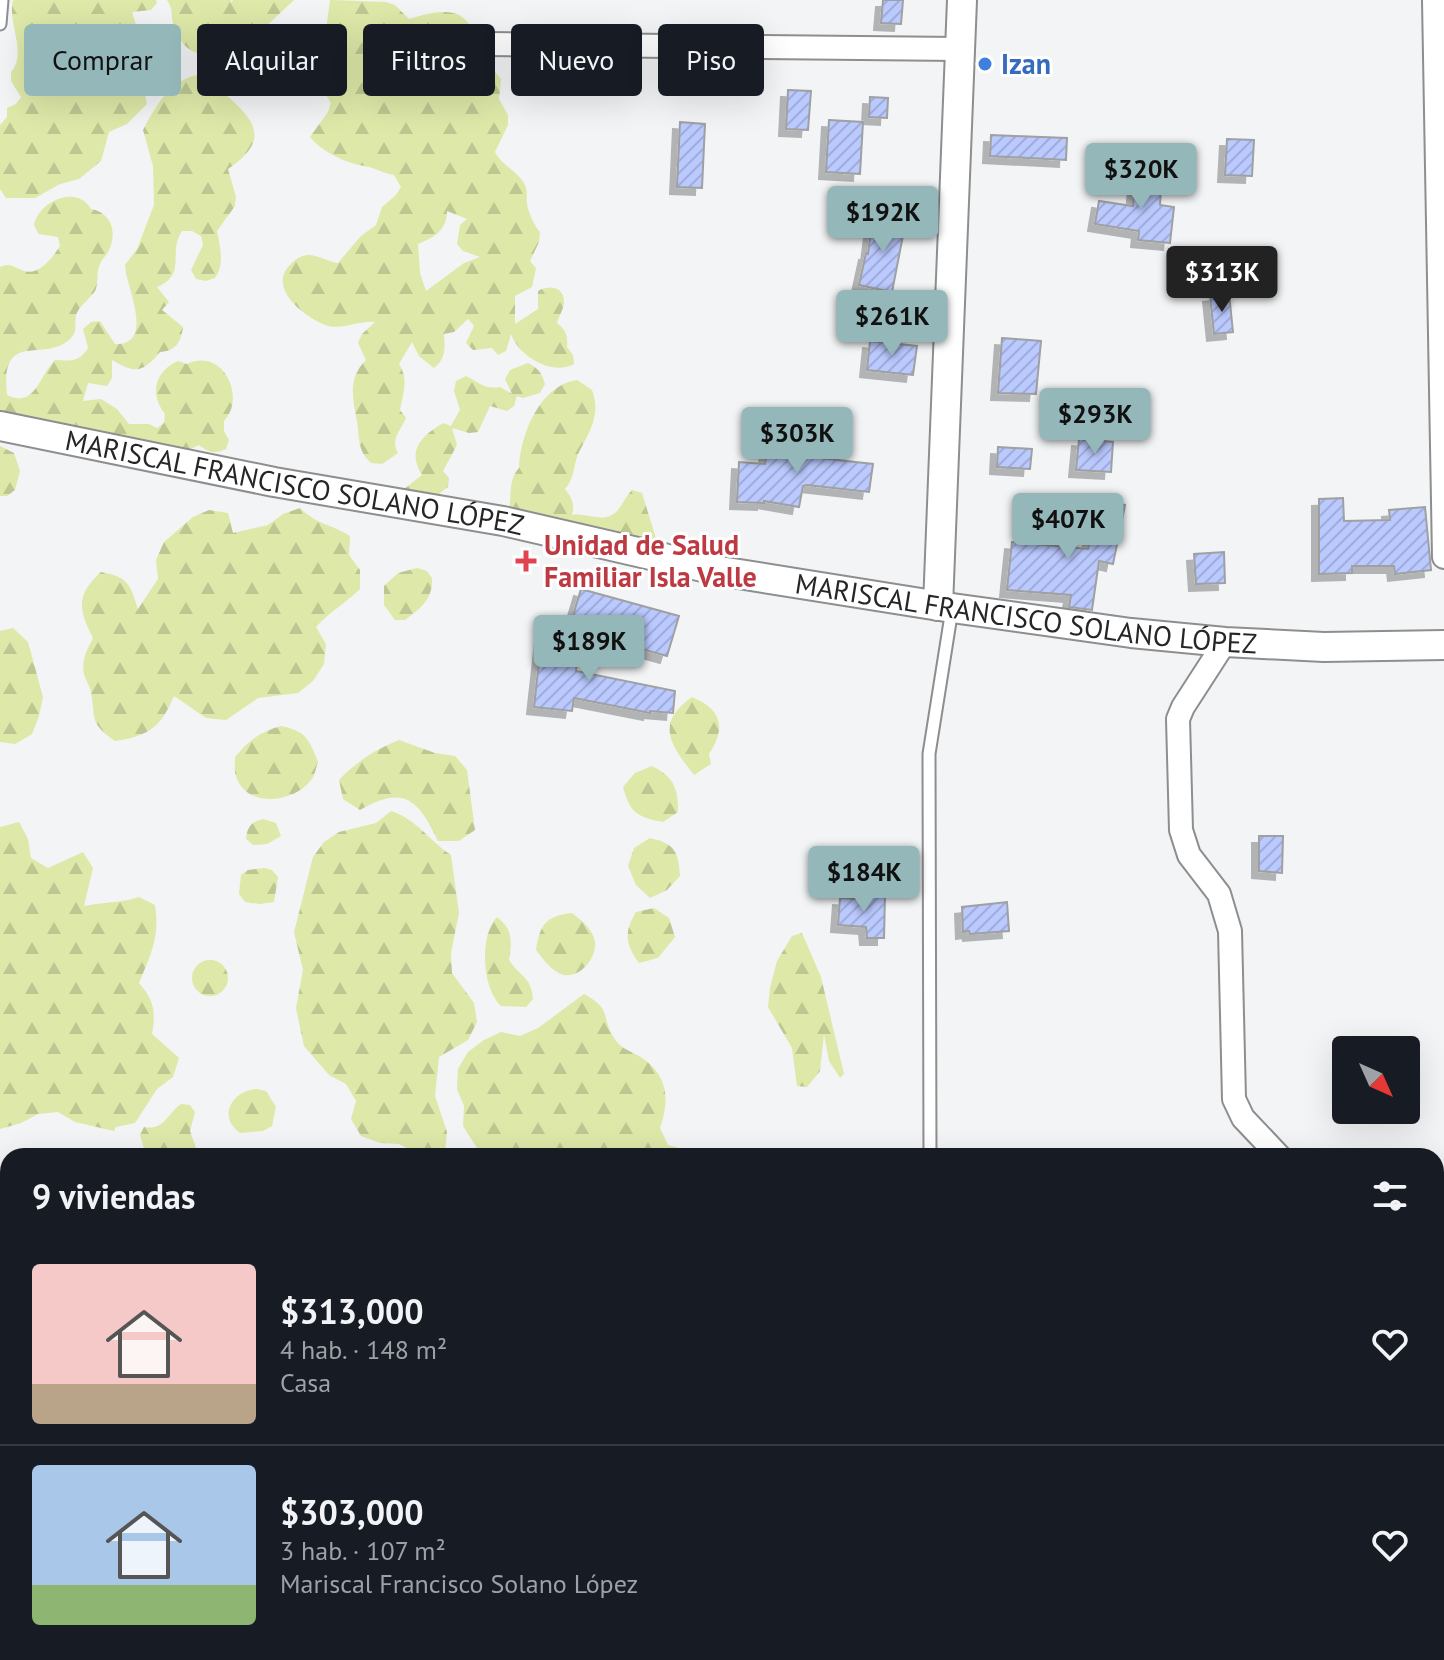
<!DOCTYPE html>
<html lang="es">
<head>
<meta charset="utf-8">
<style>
  body { margin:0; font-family:"PT Sans",sans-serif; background:#20242c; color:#f1f3f6; height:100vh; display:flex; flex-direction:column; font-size:30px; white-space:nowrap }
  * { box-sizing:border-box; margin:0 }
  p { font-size:26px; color:#9ea1a6 }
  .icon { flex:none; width:44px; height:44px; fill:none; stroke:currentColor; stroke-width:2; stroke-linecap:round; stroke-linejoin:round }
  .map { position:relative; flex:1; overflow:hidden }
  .sheet { position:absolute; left:0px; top:1148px; width:1444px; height:512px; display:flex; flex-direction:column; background:#171b24; border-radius:24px 24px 0 0; box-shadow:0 8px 32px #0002 }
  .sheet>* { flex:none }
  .hud { position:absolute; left:24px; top:24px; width:800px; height:72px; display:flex; gap:16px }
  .needle { width:52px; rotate:135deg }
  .fabs { position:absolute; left:1332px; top:1036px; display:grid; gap:16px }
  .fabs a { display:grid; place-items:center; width:88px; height:88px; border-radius:8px; background:#171b24; box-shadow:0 8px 32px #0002; font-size:40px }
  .price { position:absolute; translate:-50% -68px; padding:0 18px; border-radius:8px; background:#94b7ba; color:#111; font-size:26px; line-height:52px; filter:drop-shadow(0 2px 4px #0008) }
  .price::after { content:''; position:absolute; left:50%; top:48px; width:24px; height:18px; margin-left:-12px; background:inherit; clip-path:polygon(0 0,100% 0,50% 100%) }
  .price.active { background:#222; color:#fff }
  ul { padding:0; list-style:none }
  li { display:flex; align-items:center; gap:24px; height:200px; padding:0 32px }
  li+li { border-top:2px solid #363941 }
  li span { display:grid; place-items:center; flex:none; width:224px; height:160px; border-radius:8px; color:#555 }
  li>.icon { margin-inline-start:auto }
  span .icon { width:96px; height:96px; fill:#fffc; stroke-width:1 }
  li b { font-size:34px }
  h2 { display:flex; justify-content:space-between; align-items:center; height:96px; padding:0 32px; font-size:34px }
  .pill { padding:0 28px; border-radius:8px; background:#171b24; box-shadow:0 8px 32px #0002; font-size:28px; line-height:72px }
  .pill.active { background:#94b7ba; color:#111 }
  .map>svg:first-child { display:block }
  .green { fill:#dee8a8 }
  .forest { fill:url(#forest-firs); fill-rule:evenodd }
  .building { fill:url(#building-hatch); stroke:#9fa0a1; stroke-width:2; filter:url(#shadow) }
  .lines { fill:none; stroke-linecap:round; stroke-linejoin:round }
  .service-casing { stroke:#8d8e8f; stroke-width:15 }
  .minor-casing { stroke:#8d8e8f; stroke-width:26 }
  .tertiary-casing { stroke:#8d8e8f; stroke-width:32 }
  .service { stroke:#fff; stroke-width:11 }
  .minor { stroke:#fff; stroke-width:22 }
  .tertiary { stroke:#fff; stroke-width:28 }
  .shop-dot { fill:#3f7fe0; stroke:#fff; stroke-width:3 }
  .health-dot { fill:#e0444e; stroke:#fff; stroke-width:3 }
  .labels { text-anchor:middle; stroke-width:6; stroke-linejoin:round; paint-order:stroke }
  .shop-label { font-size:28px; font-weight:bold; fill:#366cbe; stroke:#fff; text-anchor:start }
  .street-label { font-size:28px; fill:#262627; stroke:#fff }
  .health-label { font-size:28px; font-weight:bold; fill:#be3a42; stroke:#fff; text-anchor:start }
</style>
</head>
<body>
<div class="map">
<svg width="1444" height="1660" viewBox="0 0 1444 1660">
  <defs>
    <pattern id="forest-firs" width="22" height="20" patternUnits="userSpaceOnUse" patternTransform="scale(2)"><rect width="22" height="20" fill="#dee8a8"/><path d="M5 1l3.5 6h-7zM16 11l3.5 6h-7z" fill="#bec791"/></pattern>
    <pattern id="building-hatch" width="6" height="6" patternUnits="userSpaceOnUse" patternTransform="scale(2)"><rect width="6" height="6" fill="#bac9fe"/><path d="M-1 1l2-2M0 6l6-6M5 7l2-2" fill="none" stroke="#a0acda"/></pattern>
    <filter id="shadow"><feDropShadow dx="-7" dy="7" stdDeviation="0" flood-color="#0004"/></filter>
  </defs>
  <rect width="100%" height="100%" fill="#f3f4f5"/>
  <polygon class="green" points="1436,1567 1444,1567 1444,1660 1298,1660 1298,1652 1436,1652"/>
  <g class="forest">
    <path d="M13,0H156L157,3L151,10L132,12L139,34L131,71L143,85L147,104L127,124L109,132L101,161L79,179L60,184L35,198H6L0,189V125L7,117V108L16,104L21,97L11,81V72C28,54 7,23 13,0Z"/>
    <path d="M167,0H231V3L233,0H294L260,32L240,35C236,44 225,52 215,54C194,58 178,44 173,24C171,14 173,9 167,0Z"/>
    <path d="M330,0L386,2L395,5L409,19C468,0 471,20 486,68L495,72L501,79L499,99L508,115V125L495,152C502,166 518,171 525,185C528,192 526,197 527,204C528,212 535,227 540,232L539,242L530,261L536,268L532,287L515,296V324L538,309V291C548,285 564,286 564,302C564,308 559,316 557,323C566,330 568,336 567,347L573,355L574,364C553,376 519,357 511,334L506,351L498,355L492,348L473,350L466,343L474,326L468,319L454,332L444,334C445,349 446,358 434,368L419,356L412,342L399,364C409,379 403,393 400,410L406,418C400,432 390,439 398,453L382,464L371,463C357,450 360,439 357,422C353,398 347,379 366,360L358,343L362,334L375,322C359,320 341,331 325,325C304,317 266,287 291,264C295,259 301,256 307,255C317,254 328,262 338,263L361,236L376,225L382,207L396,195L401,187L394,175C384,174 374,167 364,166C346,163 322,152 310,137L328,112L331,103L320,86V76ZM447,211L467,219L460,225L457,244L463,251L480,257L464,263L426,291L420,273L418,244C434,237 447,231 447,211Z"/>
    <path d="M202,74L220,78L227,85L226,95C259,123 268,142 228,169L236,197L235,206L217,231C220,248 225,263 215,278L206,281L196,279L191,270L203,245L201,236L192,231H182C167,253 188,274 157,287L169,302L162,310L183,327C181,343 175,351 160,352C142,373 136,374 112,360V378L107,386L88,383L83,401L101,399L117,409L129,424H149L157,428L164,423L165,414C149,394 155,371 178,361L187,364C222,347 247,396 224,421V431L229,440L226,449C215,454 209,453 199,445L182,453L8,416L0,411V267C11,262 14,268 24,271C39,276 53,257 60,246L58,237L39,234L34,225C39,201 77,184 91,209C112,213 118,233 108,252C105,257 101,260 99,267C96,274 99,283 95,291C90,299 79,306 76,315C74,324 78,331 71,338C44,365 0,327 7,395C35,409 39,376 55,360C70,361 80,362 88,348L83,329L91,322L100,321L115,344C156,345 126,287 125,265L137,249L154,205L153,166L143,130C157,104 170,79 202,74Z"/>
    <path d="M528,363C538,368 542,373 545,384L540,393L523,398L517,396L514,406L507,411L490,406L478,432L469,433L452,428L457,445L443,471L449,478L448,487L440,493L439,503L399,493L422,475C407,451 420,437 443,423L451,426L460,410L454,391L456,381L466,376C479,382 484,390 500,387L512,394L505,379L510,370Z"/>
    <path d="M577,380L592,390C601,415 590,431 579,452C573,465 575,478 565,489C572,498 575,504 572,515C587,512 603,524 616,512C623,505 625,497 632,490L642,493L659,548L509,511C512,495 508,480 519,468C520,435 540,385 577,380Z"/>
    <polygon points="0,446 14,453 20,471 15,490 7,496 0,496"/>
    <path d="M300,508C317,525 331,524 350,536L349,555L360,570V589C346,603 329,612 316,627L326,644L324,664L313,681L298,693L258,698L226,720L206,718L174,696C161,727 149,736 115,741C89,722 96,721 91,692C90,686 86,681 84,674C81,660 87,650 93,638C78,609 76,595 101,572C129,577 130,585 138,609L158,579L156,560L164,542L193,517L209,510L228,513L233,533L268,525L283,514Z"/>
    <path d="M417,568L427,571L432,578C433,599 421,608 405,620H395L384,605V586L398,573Z"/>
    <polygon points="13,628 28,642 43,697 39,716 32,734 15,744 0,742 0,631"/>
    <path d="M692,697C721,709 727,727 709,754L711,764L694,775C671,745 654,724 692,697Z"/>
    <path d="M281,726C306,731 309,739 318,762C316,767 315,776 311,780C294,803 246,809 236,776C234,771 235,763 235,757C249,740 260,732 281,726Z"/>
    <path d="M399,740L435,753L455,756L467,770L475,830L459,841H438C418,799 404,785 360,810L343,799L339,780C356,762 376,749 399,740Z"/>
    <path d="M652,766C674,777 678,788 678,812L663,822C637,817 630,813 623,787L635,773Z"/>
    <path d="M391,811C418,820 427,839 451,855L459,913L451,953L452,973L474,1003L477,1022L468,1040L439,1057L435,1096L447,1132L445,1151L439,1156H422L399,1144L380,1143L361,1136L351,1119L356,1101L346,1084L329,1075L304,1046L296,1008L303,970L294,932L313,857L324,842L339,832L376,823Z"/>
    <path d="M263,819L276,823L281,836L267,844L253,845L246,839C247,827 251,822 263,819Z"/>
    <path d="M19,822L28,839L31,858L48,868L83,852L93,868L84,906C103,902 120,903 139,897L155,905C160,937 151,954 139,983C154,1000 156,1012 152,1034L179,1058L173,1077L157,1089L135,1123L116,1127L114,1131L75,1122L58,1112L38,1114L21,1123L0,1129V827Z"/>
    <path d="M650,838C675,844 678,851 680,876L667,890L650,898L636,885L628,866L634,848Z"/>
    <polygon points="264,868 272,870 278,877 274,902 260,904 245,902 239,894 241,875 248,870"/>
    <path d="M654,908L669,918L675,937L658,958L639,963C625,944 624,932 636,912Z"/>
    <path d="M572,913C581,920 593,929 595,942C597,957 581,978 564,975C552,972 543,959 536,950C540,924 546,916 572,913Z"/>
    <path d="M497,917C513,929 512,942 509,960C520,977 531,976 533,999L526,1007L501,1006C482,989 479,935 497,917Z"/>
    <polygon points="802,933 821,977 844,1074 840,1078 829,1061 824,1034 820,1071 807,1087 797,1086 792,1048 768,1007 770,988 777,961 792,936"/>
    <circle cx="210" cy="978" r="18"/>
    <path d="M584,994C613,1010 600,1015 614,1038C621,1050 635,1052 645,1060C669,1078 669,1102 660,1128L668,1145L686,1150L688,1156H482L463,1126L464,1106L457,1089L458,1069L468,1052L484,1040L501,1032L520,1036L538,1028Z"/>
    <path d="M257,1089L266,1091L276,1107L272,1126L263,1131L240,1133C217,1116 232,1091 257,1089Z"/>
    <path d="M181,1104L190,1105L195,1112L190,1131L199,1156H146L140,1135L144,1127C164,1131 167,1114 181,1104Z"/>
    <polygon points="0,1279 8,1279 8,1398 0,1410"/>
    <polygon points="8,1433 8,1652 384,1652 380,1660 68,1660 66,1658 65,1660 0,1660 0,1439"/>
    <polygon points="488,1652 736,1652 741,1660 486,1660"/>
    <polygon points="766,1652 1045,1652 1044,1660 763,1660"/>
  </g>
  <g class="building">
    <polygon points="883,0 903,0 901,24 881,23"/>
    <polygon points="788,90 811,91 808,130 786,129"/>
    <polygon points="870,97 888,98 887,118 869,117"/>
    <polygon points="829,120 863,122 860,174 826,172"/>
    <polygon points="680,122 705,124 702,188 677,187"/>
    <polygon points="991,135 1067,138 1066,160 990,156"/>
    <polygon points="1227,139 1254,140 1252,176 1225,175"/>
    <polygon points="1136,171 1162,173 1160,205 1174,207 1170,243 1138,240 1139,231 1095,224 1099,201 1133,206"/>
    <polygon points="873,216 906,220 892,292 859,285 866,253 868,254"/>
    <polygon points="1229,293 1233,332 1214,334 1210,295"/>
    <polygon points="1002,338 1041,341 1036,394 998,393"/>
    <polygon points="870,341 917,346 913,375 867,370"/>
    <polygon points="1079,439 1113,442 1111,472 1076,470"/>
    <polygon points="768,441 812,447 810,457 873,464 869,492 807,485 803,486 799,507 764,501 764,503 737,502 739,462 765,464"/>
    <polygon points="998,447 1032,449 1030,469 997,467"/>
    <polygon points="1343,498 1344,521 1390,520 1389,510 1425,507 1431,570 1395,574 1394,566 1352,566 1352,573 1319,574 1319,499"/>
    <polygon points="1098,499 1125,505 1113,564 1099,561 1092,610 1069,607 1071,595 1007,590 1012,542 1088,549"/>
    <polygon points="1224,552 1225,583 1196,584 1194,554"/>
    <polygon points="581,589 679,616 667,656 569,629"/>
    <polygon points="542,635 580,638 576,671 675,691 673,713 650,711 650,713 574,698 572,711 534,707"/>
    <polygon points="1259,836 1283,836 1282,873 1259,871"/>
    <polygon points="856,895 885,895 884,938 867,938 866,927 838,925 840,898 856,899"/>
    <polygon points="1007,902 1009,931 970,934 969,931 963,932 962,907"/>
  </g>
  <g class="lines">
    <g class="service-casing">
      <g id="service">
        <polyline points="0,24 2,0"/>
        <polyline points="930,1156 929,754 952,609"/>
        <polyline points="930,1652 930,1660"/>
      </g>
    </g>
    <g class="minor-casing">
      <g id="minor">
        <polyline points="1434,0 1444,557"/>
        <polyline points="378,43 958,49"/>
        <polyline points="1225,642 1183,707 1178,719 1181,830 1189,855 1219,894 1230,931 1234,1099 1243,1118 1279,1156"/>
        <polyline points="1291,1660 1291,1652"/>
      </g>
    </g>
    <g class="tertiary-casing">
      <g id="tertiary">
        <path id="s1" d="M0,426L274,482L503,521L720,571L952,608L1131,633L1225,642L1324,647L1444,645"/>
        <polyline points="938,606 962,0"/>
      </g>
    </g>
    <use href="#service" class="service"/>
    <use href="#minor" class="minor"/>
    <use href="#tertiary" class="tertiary"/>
  </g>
  <circle class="shop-dot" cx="985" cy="64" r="8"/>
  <path class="health-dot" d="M522 549h8v8h8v8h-8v8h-8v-8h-8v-8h8z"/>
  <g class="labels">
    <g class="shop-label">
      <text x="1001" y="74">Izan</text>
    </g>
    <g class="street-label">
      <text dy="10" stroke="none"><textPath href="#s1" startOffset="300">MARISCAL FRANCISCO SOLANO LÓPEZ</textPath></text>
      <text dy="10" stroke="none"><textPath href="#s1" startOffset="1044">MARISCAL FRANCISCO SOLANO LÓPEZ</textPath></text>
    </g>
    <g class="health-label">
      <text x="544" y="555">Unidad de Salud<tspan x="544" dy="32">Familiar Isla Valle</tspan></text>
    </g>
  </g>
</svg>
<div class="fabs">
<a><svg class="needle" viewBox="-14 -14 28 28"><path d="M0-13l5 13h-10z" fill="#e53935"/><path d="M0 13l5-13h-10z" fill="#9ea1a6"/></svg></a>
</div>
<b class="price" style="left:1141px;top:211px">$320K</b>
<b class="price" style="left:883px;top:254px">$192K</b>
<b class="price active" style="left:1222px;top:314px">$313K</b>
<b class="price" style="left:892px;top:358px">$261K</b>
<b class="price" style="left:1095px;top:456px">$293K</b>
<b class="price" style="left:797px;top:475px">$303K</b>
<b class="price" style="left:1068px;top:561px">$407K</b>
<b class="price" style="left:589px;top:683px">$189K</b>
<b class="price" style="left:864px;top:914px">$184K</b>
<div class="hud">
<a class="pill active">Comprar</a>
<a class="pill">Alquilar</a>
<a class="pill">Filtros</a>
<a class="pill">Nuevo</a>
<a class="pill">Piso</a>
</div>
<section class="sheet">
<h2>9 viviendas<svg class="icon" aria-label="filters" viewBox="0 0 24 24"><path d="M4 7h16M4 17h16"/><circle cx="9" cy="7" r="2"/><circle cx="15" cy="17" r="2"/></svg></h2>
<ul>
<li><span style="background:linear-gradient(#f6c9c9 75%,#b9a48a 0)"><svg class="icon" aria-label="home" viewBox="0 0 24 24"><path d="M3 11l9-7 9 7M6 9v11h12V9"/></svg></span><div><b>$313,000</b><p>4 hab. · 148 m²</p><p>Casa</p></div><svg class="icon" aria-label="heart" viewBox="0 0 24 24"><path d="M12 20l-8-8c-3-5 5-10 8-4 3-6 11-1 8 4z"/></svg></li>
<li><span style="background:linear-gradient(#a9c7e8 75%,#8fb573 0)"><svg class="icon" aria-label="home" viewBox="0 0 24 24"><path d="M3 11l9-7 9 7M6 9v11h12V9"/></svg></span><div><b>$303,000</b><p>3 hab. · 107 m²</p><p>Mariscal Francisco Solano López</p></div><svg class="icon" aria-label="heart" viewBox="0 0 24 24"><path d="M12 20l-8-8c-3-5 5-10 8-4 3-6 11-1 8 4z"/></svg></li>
</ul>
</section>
</div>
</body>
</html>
